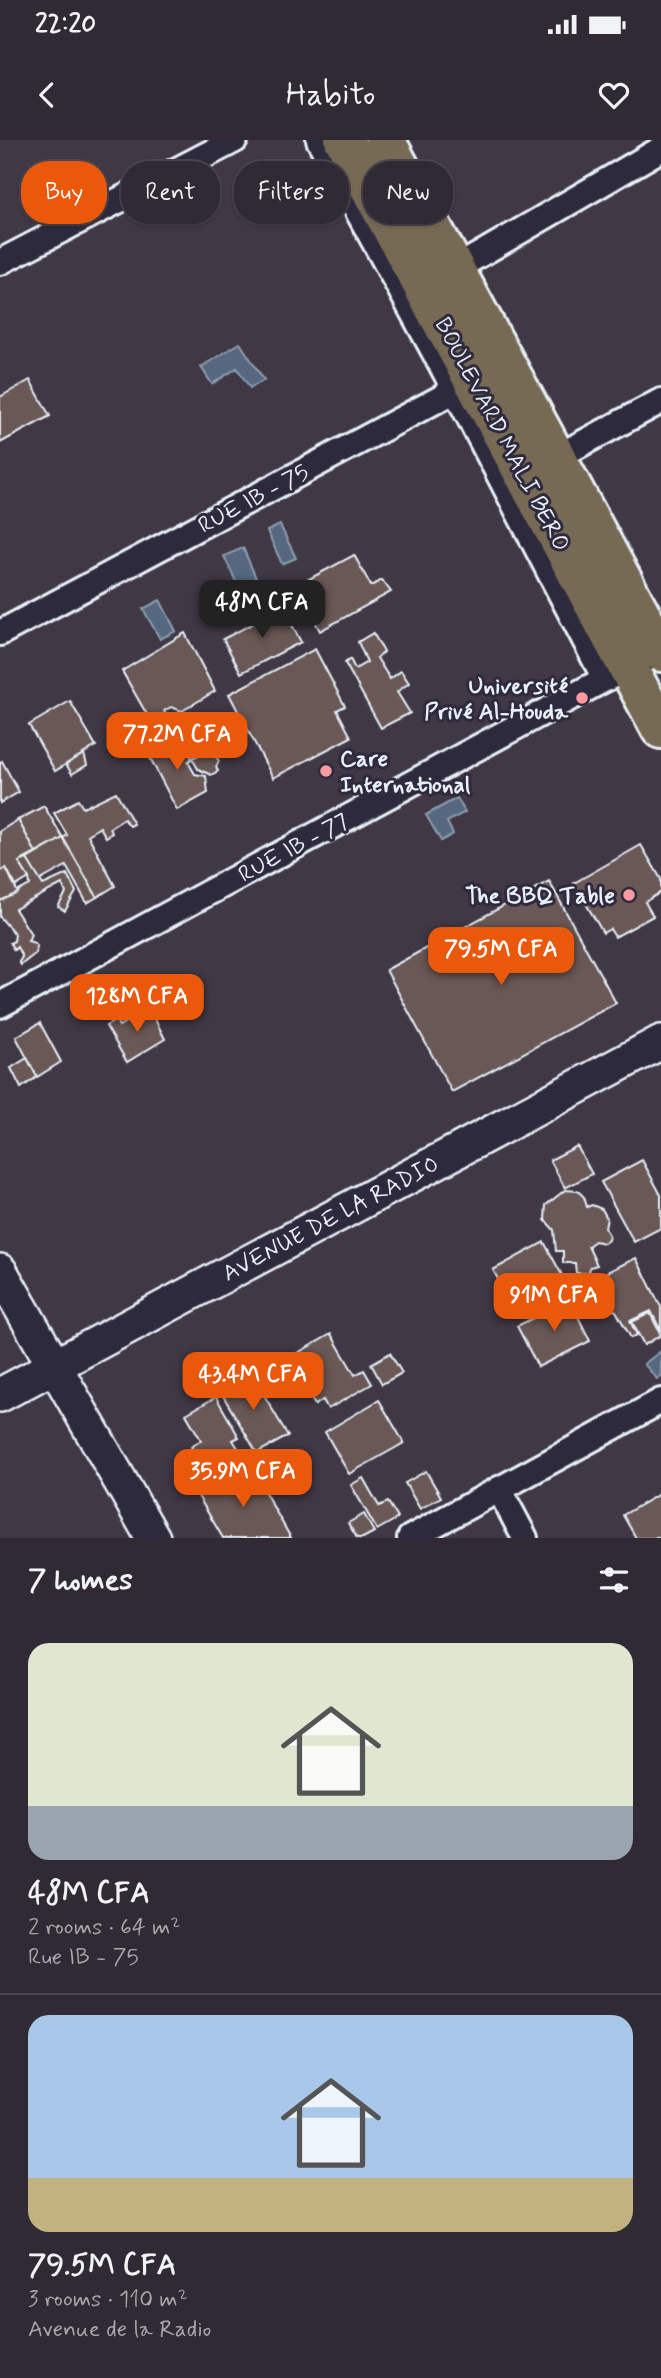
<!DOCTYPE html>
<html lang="en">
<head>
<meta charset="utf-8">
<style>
  body { margin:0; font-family:Mynerve,sans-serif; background:#38323c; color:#f1f3f6; height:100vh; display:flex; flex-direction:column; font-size:26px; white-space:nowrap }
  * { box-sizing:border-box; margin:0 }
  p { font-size:23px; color:#a8a7ac }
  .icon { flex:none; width:38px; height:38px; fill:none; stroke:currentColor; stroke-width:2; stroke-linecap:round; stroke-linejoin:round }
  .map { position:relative; height:1398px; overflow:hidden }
  .side { display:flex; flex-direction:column; background:#302a34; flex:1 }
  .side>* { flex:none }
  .guide { position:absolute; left:21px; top:21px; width:620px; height:63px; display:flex; gap:14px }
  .price { position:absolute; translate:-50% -60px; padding:0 16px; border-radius:14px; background:#ea580c; color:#fff; font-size:23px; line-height:46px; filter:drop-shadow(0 2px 4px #0008) }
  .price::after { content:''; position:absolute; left:50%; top:42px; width:21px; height:16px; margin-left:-10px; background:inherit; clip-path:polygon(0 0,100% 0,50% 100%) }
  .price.active { background:#222; color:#fff }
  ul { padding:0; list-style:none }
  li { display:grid; align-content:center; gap:14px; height:371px; padding:0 28px }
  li+li { border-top:2px solid #4b464f }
  li span { display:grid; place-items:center; height:217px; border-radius:21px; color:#555 }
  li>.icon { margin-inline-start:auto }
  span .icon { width:126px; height:126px; fill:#fffc; stroke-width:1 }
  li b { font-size:30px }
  h2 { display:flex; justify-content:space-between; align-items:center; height:84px; padding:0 28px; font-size:30px }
  .pill { padding:0 24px; border-radius:28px; background:#302a34; box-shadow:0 2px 5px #0004,0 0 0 2px #4b464f; font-size:24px; line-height:63px }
  .pill.active { background:#ea580c; color:#fff }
  .status { display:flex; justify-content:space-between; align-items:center; height:49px; padding:0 35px; background:#302a34; direction:ltr }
  .status svg { height:19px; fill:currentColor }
  header { display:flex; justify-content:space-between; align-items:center; height:91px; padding:0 28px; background:#302a34; font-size:32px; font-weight:600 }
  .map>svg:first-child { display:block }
  .water { fill:#546780; stroke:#8f9eb0; stroke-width:2 }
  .building { fill:#695957; stroke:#e8f1f8; stroke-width:2 }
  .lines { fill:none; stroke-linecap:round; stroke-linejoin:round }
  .street-casing { stroke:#e8f1f8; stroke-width:30 }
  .secondary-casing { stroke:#e8f1f8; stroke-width:38 }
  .primary-casing { stroke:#e8f1f8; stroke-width:44 }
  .street { stroke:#2f2a3d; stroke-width:24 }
  .secondary { stroke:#2f2a3d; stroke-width:33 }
  .primary { stroke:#766a55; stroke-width:38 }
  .poi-dot { fill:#ff9aa2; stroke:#2f2a3d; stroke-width:2.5 }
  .labels { text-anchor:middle; stroke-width:6; stroke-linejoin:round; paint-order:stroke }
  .street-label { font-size:23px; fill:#e8f1f8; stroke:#2f2a3d }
  .poi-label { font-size:23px; font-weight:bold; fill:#e8f1f8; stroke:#2f2a3d; text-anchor:end }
</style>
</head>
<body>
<div class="status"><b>22:20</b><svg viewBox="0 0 49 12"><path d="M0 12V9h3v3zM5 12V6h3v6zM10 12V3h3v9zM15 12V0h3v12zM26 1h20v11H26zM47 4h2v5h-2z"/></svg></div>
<header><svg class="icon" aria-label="back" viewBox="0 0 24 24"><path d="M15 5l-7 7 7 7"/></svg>Habito<svg class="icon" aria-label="heart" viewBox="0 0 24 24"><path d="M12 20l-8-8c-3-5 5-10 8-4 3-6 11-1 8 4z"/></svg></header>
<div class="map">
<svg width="661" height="1398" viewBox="0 0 661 1398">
  <rect width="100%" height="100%" fill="#403845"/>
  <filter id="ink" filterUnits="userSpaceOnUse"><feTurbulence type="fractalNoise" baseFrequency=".0143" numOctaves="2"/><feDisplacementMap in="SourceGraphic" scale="14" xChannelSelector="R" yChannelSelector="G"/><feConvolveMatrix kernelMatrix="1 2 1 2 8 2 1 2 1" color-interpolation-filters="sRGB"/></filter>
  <g filter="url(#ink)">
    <g class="water">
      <polygon points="240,203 264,240 250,248 237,228 212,244 201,227"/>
      <polygon points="280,385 296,418 282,424 267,391"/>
      <polygon points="243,408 256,438 238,446 224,416"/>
      <polygon points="160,460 176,491 160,499 143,469"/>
      <polygon points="457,658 465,672 447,682 453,694 441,701 426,675"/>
      <polygon points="661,1211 661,1236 657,1239 644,1224"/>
    </g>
    <g class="building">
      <polygon points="30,240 50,276 0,303 0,257"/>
      <polygon points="354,415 371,446 382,440 391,452 320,491 296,446"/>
      <polygon points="283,468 301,502 241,533 223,499"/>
      <polygon points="185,493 215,551 182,571 171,567 164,571 169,580 154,587 122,531"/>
      <polygon points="373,493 384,512 377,518 390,539 401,531 409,543 397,552 410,573 381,588 345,523 350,519 355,529 367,522 358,502"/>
      <polygon points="315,509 345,566 337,570 351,597 273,638 229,554"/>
      <polygon points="70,561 96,606 55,631 29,585"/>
      <polygon points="177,593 192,618 188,622 195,634 206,636 208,653 177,670 146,610"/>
      <polygon points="211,609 219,621 216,627 218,631 211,635 198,629 192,618"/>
      <polygon points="84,614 87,625 72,634 66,624"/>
      <polygon points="2,621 19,652 0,663 0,622"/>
      <polygon points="116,652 134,684 130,686 124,679 110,688 112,693 106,697 100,687 88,695 115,746 97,757 63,698 67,695 54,673 78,660 83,668"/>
      <polygon points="44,666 63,698 36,713 18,680"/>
      <polygon points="18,680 36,713 19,722 29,738 16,746 6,728 0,732 0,691"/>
      <polygon points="63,698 97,757 87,763 66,726 39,741 27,719"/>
      <polygon points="641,705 661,739 661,752 645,762 653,776 615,797 610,789 603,793 574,743"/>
      <polygon points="27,719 43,745 67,734 76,752 65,771 58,767 66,753 62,744 15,769 31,794 28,801 35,803 37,806 36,813 21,825 19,822 22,817 17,807 14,810 10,803 14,801 15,794 0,777 0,761 30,745 29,738 19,722"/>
      <polygon points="6,728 18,753 0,761 0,732"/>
      <polygon points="549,741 616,863 452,952 386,830"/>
      <polygon points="146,862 165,899 127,922 106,886 116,880 119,886 140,873 137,868"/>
      <polygon points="40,883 61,922 37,937 16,897"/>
      <polygon points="27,918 37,937 21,948 11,928"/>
      <polygon points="577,1006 592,1034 565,1048 550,1020"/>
      <polygon points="642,1020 661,1055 661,1088 634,1102 601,1042"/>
      <polygon points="565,1050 578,1051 584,1057 587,1067 592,1065 602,1069 607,1078 605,1088 609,1095 608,1100 604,1103 595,1101 588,1106 597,1125 590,1127 589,1133 576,1133 575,1123 563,1123 563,1111 556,1111 554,1090 545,1080 546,1065"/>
      <polygon points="544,1102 562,1135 511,1163 493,1130"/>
      <polygon points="636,1118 661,1167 661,1191 651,1171 630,1181 637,1195 631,1198 616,1171 607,1167 599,1171 586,1147 609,1136 607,1132"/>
      <polygon points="570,1160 590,1201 538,1227 517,1186"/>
      <polygon points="650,1173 661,1195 644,1205 632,1182"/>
      <polygon points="331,1194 355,1235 364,1230 372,1244 328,1269 323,1260 315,1265 303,1245 311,1241 296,1214"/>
      <polygon points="390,1213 402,1233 382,1244 371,1224"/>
      <polygon points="250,1231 288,1296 257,1313 219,1249"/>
      <polygon points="216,1257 239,1297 233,1300 244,1318 209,1338 191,1307 201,1300 186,1274"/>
      <polygon points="379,1260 404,1303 349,1334 325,1292"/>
      <polygon points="250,1326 291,1398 223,1398 198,1356"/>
      <polygon points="426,1331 441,1357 420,1369 405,1343"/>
      <polygon points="363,1338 379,1366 388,1362 398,1378 377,1390 351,1345"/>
      <polygon points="661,1353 661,1398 636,1398 623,1375"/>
      <polygon points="364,1374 374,1392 363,1398 357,1398 348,1383"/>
    </g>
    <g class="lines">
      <g class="street-casing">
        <g id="street">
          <polyline points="319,0 455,250 605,539"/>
          <polyline points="0,122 235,0"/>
          <polyline points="455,129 661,9"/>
          <polyline points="557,317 661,261"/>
          <polyline points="0,493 469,243"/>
          <polyline points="0,865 605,539 642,523"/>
          <polyline points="499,1349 525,1398"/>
          <polyline points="410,1398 661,1261"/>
        </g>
      </g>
      <g class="secondary-casing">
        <g id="secondary">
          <polyline points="0,1131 153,1398"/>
          <polyline points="0,1255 661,902"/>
        </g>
      </g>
      <g class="primary-casing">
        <g id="primary">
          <polyline points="344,0 661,589"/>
          <polyline points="385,0 661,512"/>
        </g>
      </g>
      <use href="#street" class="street"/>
      <use href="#secondary" class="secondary"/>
      <use href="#primary" class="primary"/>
    </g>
  </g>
  <g class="poi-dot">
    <circle cx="582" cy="558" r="7"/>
    <circle cx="326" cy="631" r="7"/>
    <circle cx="629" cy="755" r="7"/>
  </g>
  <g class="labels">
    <g class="street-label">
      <text transform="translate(503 294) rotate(62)" y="8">BOULEVARD MALI BERO</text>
      <text transform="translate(253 358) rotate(-28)" y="8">RUE IB - 75</text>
      <text transform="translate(293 707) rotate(-28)" y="8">RUE IB - 77</text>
      <text transform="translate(330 1078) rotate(-28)" y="8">AVENUE DE LA RADIO</text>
    </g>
    <g class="poi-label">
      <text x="568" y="553">Université<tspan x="568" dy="26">Privé Al-Houda</tspan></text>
      <text x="340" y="626" text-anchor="start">Care<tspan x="340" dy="26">International</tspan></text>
      <text x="615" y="763">The BBQ Table</text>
    </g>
  </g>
</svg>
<b class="price active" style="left:262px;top:500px">48M CFA</b>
<b class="price" style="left:177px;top:632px">77.2M CFA</b>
<b class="price" style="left:501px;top:847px">79.5M CFA</b>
<b class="price" style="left:137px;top:894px">128M CFA</b>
<b class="price" style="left:554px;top:1193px">91M CFA</b>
<b class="price" style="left:253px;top:1272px">43.4M CFA</b>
<b class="price" style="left:243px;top:1369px">35.9M CFA</b>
<div class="guide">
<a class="pill active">Buy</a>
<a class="pill">Rent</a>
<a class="pill">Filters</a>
<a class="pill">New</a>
</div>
</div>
<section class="side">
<h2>7 homes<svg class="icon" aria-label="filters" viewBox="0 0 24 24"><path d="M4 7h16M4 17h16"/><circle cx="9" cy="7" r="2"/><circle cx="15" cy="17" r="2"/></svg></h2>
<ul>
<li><span style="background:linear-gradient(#dfe7d0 75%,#9aa5b1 0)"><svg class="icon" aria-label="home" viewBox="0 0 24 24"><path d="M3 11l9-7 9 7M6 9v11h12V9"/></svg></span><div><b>48M CFA</b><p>2 rooms · 64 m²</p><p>Rue IB - 75</p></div></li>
<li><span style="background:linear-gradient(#a9c7e8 75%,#c2b280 0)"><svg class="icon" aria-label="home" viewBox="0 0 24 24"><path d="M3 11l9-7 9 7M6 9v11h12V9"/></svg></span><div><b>79.5M CFA</b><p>3 rooms · 110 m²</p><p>Avenue de la Radio</p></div></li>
</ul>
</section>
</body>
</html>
